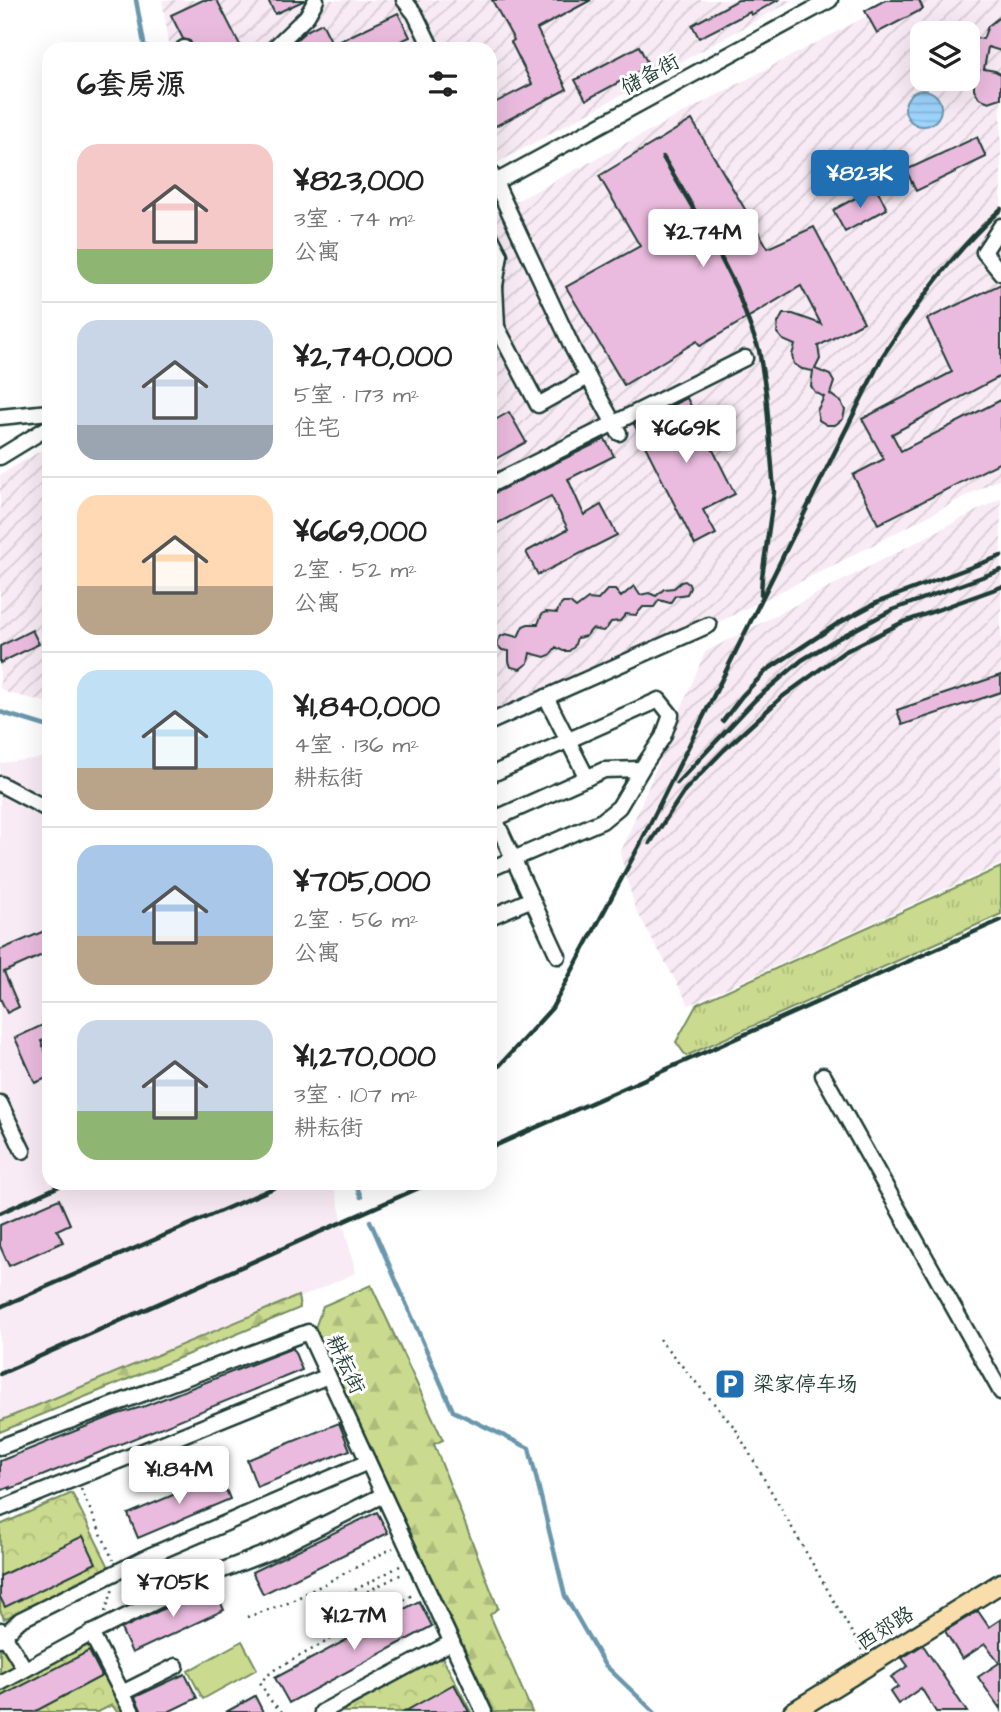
<!DOCTYPE html>
<html lang="zh">
<head>
<meta charset="utf-8">
<style>
  body { margin:0; font-family:"Architects Daughter","LXGW WenKai TC",sans-serif; background:#f2f2f2; color:#222; height:100vh; display:flex; flex-direction:column; font-size:26px; white-space:nowrap }
  * { box-sizing:border-box; margin:0 }
  p { font-size:23px; color:#767676 }
  .icon { flex:none; width:38px; height:38px; fill:none; stroke:currentColor; stroke-width:2; stroke-linecap:round; stroke-linejoin:round }
  .map { position:relative; flex:1; overflow:hidden }
  .drawer { position:absolute; left:42px; top:42px; width:455px; height:1148px; display:flex; flex-direction:column; background:#fff; border-radius:21px; box-shadow:0 7px 28px #0002 }
  .drawer>* { flex:none }
  .controls { position:absolute; left:910px; top:21px; display:grid; gap:14px }
  .controls a { display:grid; place-items:center; width:70px; height:70px; border-radius:14px; background:#fff; box-shadow:0 7px 28px #0002; font-size:35px }
  .price { position:absolute; translate:-50% -60px; padding:0 16px; border-radius:7px; background:#fff; color:#222; font-size:23px; line-height:46px; filter:drop-shadow(0 2px 4px #0008) }
  .price::after { content:''; position:absolute; left:50%; top:42px; width:21px; height:16px; margin-left:-10px; background:inherit; clip-path:polygon(0 0,100% 0,50% 100%) }
  .price.active { background:#1f6fb2; color:#fff }
  ul { padding:0; list-style:none }
  li { display:flex; align-items:center; gap:21px; height:175px; padding:0 35px }
  li+li { border-top:2px solid #e0e0e0 }
  li span { display:grid; place-items:center; flex:none; width:196px; height:140px; border-radius:21px; color:#555 }
  li>.icon { margin-inline-start:auto }
  span .icon { width:84px; height:84px; fill:#fffc; stroke-width:1 }
  li b { font-size:30px }
  h2 { display:flex; justify-content:space-between; align-items:center; height:84px; padding:0 35px; font-size:30px }
  .map>svg:first-child { display:block }
  .built { fill:#f9ebf5 }
  .industrial { fill:url(#industrial-furrows); fill-rule:evenodd }
  .grass { fill:url(#grass-tufts); stroke:#748c61; stroke-width:2 }
  .forest { fill:url(#forest-firs); stroke:#748c61; stroke-width:2 }
  .park { fill:url(#park-crowns); stroke:#748c61; stroke-width:2 }
  .pitch { fill:#cada8e; stroke:#748c61; stroke-width:2 }
  .water { fill:url(#water-rules); stroke:#6b97ac; stroke-width:2 }
  .lines { fill:none; stroke-linecap:round; stroke-linejoin:round }
  .stream { stroke:#6b97ac; stroke-width:4.5 }
  .building { fill:#eabbde; stroke:#1f3d34; stroke-width:2 }
  .minor-casing { stroke:#1f3d34; stroke-width:19 }
  .major-casing { stroke:#1f3d34; stroke-width:23 }
  .path { stroke:#1f3d34; stroke-width:2.5; stroke-dasharray:2 5; stroke-linecap:butt }
  .minor { stroke:#fff; stroke-width:14 }
  .major { stroke:#f9deab; stroke-width:18 }
  .rail { stroke:#1f3d34; stroke-width:4.5 }
  .labels { text-anchor:middle; stroke-width:6; stroke-linejoin:round; paint-order:stroke }
  .street-label { font-size:21px; fill:#1f3d34; stroke:#fff }
  .poi-label { font-size:21px; fill:#1f3d34; stroke:#fff; text-anchor:start }
</style>
</head>
<body>
<div class="map">
<svg width="1001" height="1712" viewBox="0 0 1001 1712">
  <defs>
    <pattern id="industrial-furrows" width="10" height="10" patternUnits="userSpaceOnUse" patternTransform="scale(1.75)"><rect width="10" height="10" fill="#f9ebf5"/><path d="M-1 1l2-2M0 10L10 0M9 11l2-2" fill="none" stroke="#d5cad3"/></pattern>
    <pattern id="grass-tufts" width="24" height="20" patternUnits="userSpaceOnUse" patternTransform="scale(1.75)"><rect width="24" height="20" fill="#cada8e"/><path d="M3 7l-1-3M5 7V3M7 7l1-3M15 17l-1-3M17 17v-4M19 17l1-3" fill="none" stroke="#adbc7b"/></pattern>
    <pattern id="forest-firs" width="22" height="20" patternUnits="userSpaceOnUse" patternTransform="scale(1.75)"><rect width="22" height="20" fill="#cada8e"/><path d="M5 1l3.5 6h-7zM16 11l3.5 6h-7z" fill="#adbc7b"/></pattern>
    <pattern id="park-crowns" width="20" height="18" patternUnits="userSpaceOnUse" patternTransform="scale(1.75)"><rect width="20" height="18" fill="#cada8e"/><path d="M2 6a3 3 0 1 1 6 0M12 15a3 3 0 1 1 6 0" fill="none" stroke="#adbc7b"/></pattern>
    <pattern id="water-rules" width="6" height="5" patternUnits="userSpaceOnUse" patternTransform="scale(1.75)"><rect width="6" height="5" fill="#9dd3fc"/><path d="M0 2.5h6" fill="none" stroke="#87b6d9"/></pattern>
  </defs>
  <rect width="100%" height="100%" fill="#fff"/>
  <filter id="ink" filterUnits="userSpaceOnUse"><feTurbulence type="fractalNoise" baseFrequency=".0143" numOctaves="2"/><feDisplacementMap in="SourceGraphic" scale="14" xChannelSelector="R" yChannelSelector="G"/><feConvolveMatrix kernelMatrix="1 2 1 2 8 2 1 2 1" color-interpolation-filters="sRGB"/></filter>
  <g filter="url(#ink)">
    <polygon class="built" points="49,757 49,1183 333,1183 356,1273 0,1428 0,763"/>
    <g class="industrial">
      <polygon points="162,0 794,0 490,167 490,49 170,49"/>
      <path d="M897,0H1001V478L838,563L542,710L490,733V215ZM922,33H968V79H922Z"/>
      <polygon points="49,446 49,703 8,693 0,688 0,475"/>
      <polygon points="1001,498 1001,864 689,1005 635,908 620,854 705,652"/>
    </g>
    <polygon class="grass" points="1001,867 1001,914 686,1056 676,1042 697,1004"/>
    <g class="forest">
      <polygon points="371,1285 443,1440 434,1444 498,1608 490,1615 532,1712 494,1712 315,1328 323,1306"/>
      <polygon points="298,1296 300,1308 0,1432 0,1421"/>
    </g>
    <g class="park">
      <polygon points="72,1493 109,1567 4,1619 0,1610 0,1525"/>
      <polygon points="0,1641 26,1677 89,1644 126,1712 117,1712 112,1705 98,1712 0,1712"/>
      <polygon points="442,1657 471,1712 340,1712"/>
    </g>
    <polygon class="pitch" points="242,1641 257,1669 203,1699 188,1671"/>
    <circle class="water" cx="923" cy="108" r="18"/>
    <g class="lines">
      <g class="stream">
        <polyline points="136,0 145,49"/>
        <polyline points="0,712 49,727"/>
        <polyline points="355,1183 361,1197"/>
        <polyline points="370,1221 453,1411 529,1448 565,1596 604,1664 654,1712"/>
      </g>
    </g>
    <g class="building">
      <polygon points="203,0 217,0 242,49 193,49 190,41 183,39 171,15"/>
      <polygon points="268,0 305,0 275,14"/>
      <polygon points="492,0 591,0 537,29 567,89 490,129 490,105 532,84 511,42 514,40"/>
      <polygon points="738,0 778,0 751,15 750,12 699,38 692,25"/>
      <polygon points="885,0 919,0 923,9 877,33 865,11"/>
      <polygon points="398,13 410,37 383,49 323,49"/>
      <polygon points="1001,16 1001,51 988,47 984,69 995,71 1001,74 1001,98 989,102 979,98 974,89 974,83 979,70 968,68 968,37 983,39 988,26"/>
      <polygon points="322,23 331,41 314,49 299,49 295,41 306,31"/>
      <polygon points="639,46 649,66 586,100 575,80"/>
      <polygon points="692,120 768,248 814,227 864,322 818,346 820,359 815,369 830,375 834,382 830,394 841,402 845,410 843,419 835,425 827,425 819,420 817,411 824,397 815,392 811,386 813,371 802,369 794,364 792,355 795,345 783,340 777,333 778,323 783,314 793,314 821,324 801,286 700,346 697,341 624,385 566,287 640,246 599,176"/>
      <polygon points="977,137 986,157 916,191 906,170"/>
      <polygon points="876,187 887,209 845,232 833,210"/>
      <polygon points="1001,284 1001,376 892,434 901,451 1001,400 1001,462 878,524 853,475 884,459 862,419 952,372 927,319"/>
      <polygon points="687,398 735,494 703,510 716,534 695,545 634,424"/>
      <polygon points="509,412 526,442 490,462 490,423"/>
      <polygon points="605,439 614,456 568,479 584,515 601,505 617,535 538,575 526,552 568,529 551,496 490,527 490,495"/>
      <polygon points="685,581 689,584 690,588 687,594 675,596 670,603 659,600 654,607 643,607 636,615 626,614 620,621 611,622 607,628 603,631 592,629 586,636 577,638 574,647 569,651 563,651 556,647 550,655 545,657 530,653 528,663 520,669 511,667 509,661 509,651 502,650 498,646 498,641 501,636 506,634 518,637 523,626 528,624 538,624 542,614 546,612 557,613 559,607 563,603 570,603 576,608 588,599 598,600 607,590 615,590 621,597 634,586 640,595 649,593 656,596 664,589 674,588 681,582"/>
      <polygon points="32,630 39,644 0,663 0,646"/>
      <polygon points="1001,675 1001,692 902,725 897,710"/>
      <polygon points="49,929 49,952 4,972 19,1007 7,1013 0,998 0,950"/>
      <polygon points="49,1022 49,1038 41,1041 49,1060 49,1077 35,1083 15,1038"/>
      <polygon points="59,1199 70,1224 57,1230 63,1242 9,1266 0,1246 0,1225"/>
      <polygon points="293,1348 302,1370 10,1489 10,1487 0,1491 0,1461 115,1415 145,1406"/>
      <polygon points="339,1423 350,1450 257,1487 247,1460"/>
      <polygon points="220,1475 230,1499 138,1538 128,1514"/>
      <polygon points="377,1512 388,1533 263,1594 252,1572"/>
      <polygon points="83,1536 96,1563 5,1607 0,1597 0,1576"/>
      <polygon points="213,1585 224,1610 132,1653 121,1629"/>
      <polygon points="419,1601 432,1626 289,1703 275,1678"/>
      <polygon points="978,1611 989,1627 1001,1619 1001,1710 978,1677 999,1663 985,1644 962,1659 945,1631"/>
      <polygon points="923,1645 942,1674 967,1712 936,1712 921,1688 898,1704 890,1692 898,1687 891,1677 908,1666 902,1658"/>
      <polygon points="89,1651 102,1676 34,1712 0,1712 0,1697"/>
      <polygon points="185,1674 197,1698 168,1712 142,1712 135,1697"/>
      <polygon points="454,1684 469,1712 404,1712"/>
      <polygon points="255,1696 263,1712 226,1712"/>
    </g>
    <g class="lines">
      <g class="minor-casing">
        <g id="minor">
          <polyline points="404,0 415,14 432,49"/>
          <polyline points="183,49 184,48"/>
          <polyline points="273,49 307,16 316,0"/>
          <polyline points="490,171 574,351 619,433"/>
          <polyline points="490,185 830,0"/>
          <polyline points="1001,226 984,252 1001,273"/>
          <polyline points="490,236 500,255 495,286 490,288"/>
          <polyline points="495,286 497,327 538,405 588,377"/>
          <polyline points="0,417 49,412"/>
          <polyline points="0,457 49,427"/>
          <polyline points="490,485 745,358"/>
          <polyline points="546,697 587,778"/>
          <polyline points="490,722 709,625"/>
          <polyline points="490,775 659,700 671,715 663,737 644,765 619,807 602,821 490,869"/>
          <polyline points="0,784 49,810"/>
          <polyline points="490,808 558,956"/>
          <polyline points="490,821 604,770 641,769"/>
          <polyline points="490,917 532,899"/>
          <polyline points="823,1075 1001,1392"/>
          <polyline points="0,1103 23,1151"/>
          <polyline points="0,1447 308,1332 484,1712"/>
          <polyline points="0,1509 328,1376"/>
          <polyline points="1,1630 25,1669"/>
          <polyline points="91,1633 132,1712"/>
          <polyline points="0,1639 20,1620 149,1556 368,1462"/>
          <polyline points="0,1683 92,1633 210,1575 269,1552 383,1495"/>
          <polyline points="122,1693 176,1666"/>
          <polyline points="322,1712 452,1642"/>
        </g>
      </g>
      <g class="major-casing">
        <polyline id="major" points="793,1712 1001,1583"/>
      </g>
      <g class="path">
        <polyline points="659,1339 735,1428 863,1652"/>
        <polyline points="81,1489 113,1560"/>
        <polyline points="400,1566 349,1593 350,1600 404,1573"/>
        <polyline points="105,1612 113,1589"/>
        <polyline points="247,1617 288,1603 393,1548"/>
        <polyline points="282,1712 269,1699 260,1682 274,1670 414,1594"/>
      </g>
      <use href="#minor" class="minor"/>
      <use href="#major" class="major"/>
      <g class="rail">
        <polyline points="663,157 713,242 736,288 759,350 766,393 774,492 762,577 761,594"/>
        <polyline points="723,721 742,696 767,670 837,624 878,602 1001,556"/>
        <polyline points="677,783 756,699 802,660 837,639 892,610 1001,570"/>
        <polyline points="650,843 685,790 724,750 782,697 844,652 901,623 1001,587"/>
        <path d="M490,1073L500,1065L552,1008L600,919L639,846L882,357C917,304 953,252 1001,209"/>
        <polyline points="490,1148 1001,920"/>
        <polyline points="0,1213 66,1183"/>
        <polyline points="0,1307 285,1183"/>
        <polyline points="0,1374 430,1183"/>
      </g>
    </g>
  </g>
  <defs>
    <g id="parking-square" transform="scale(1.575)"><rect x="-9" y="-9" width="18" height="18" rx="4" fill="#1f6fb2" stroke="#fff"/><path d="M-3.5-5.5H1a3.5 3.5 0 0 1 0 7H-1V5.5H-3.5ZM-1-3.4V-.6H.8a1.4 1.4 0 0 0 0-2.8Z" fill="#fff"/></g>
  </defs>
  <g fill-rule="evenodd">
    <use href="#parking-square" x="730" y="1384"/>
  </g>
  <g class="labels">
    <g class="street-label">
      <text transform="translate(650 74) rotate(-28)" y="7">储备街</text>
      <text transform="translate(346 1364) rotate(65)" y="7">耕耘街</text>
      <text transform="translate(885 1628) rotate(-32)" y="7">西郊路</text>
    </g>
    <g class="poi-label">
      <text x="753" y="1391">梁家停车场</text>
    </g>
  </g>
</svg>
<div class="controls">
<a><svg class="icon" aria-label="layers" viewBox="0 0 24 24"><path d="M12 4l9 5-9 5-9-5zM3 14l9 5 9-5"/></svg></a>
</div>
<b class="price active" style="left:860px;top:210px">¥823K</b>
<b class="price" style="left:703px;top:269px">¥2.74M</b>
<b class="price" style="left:686px;top:465px">¥669K</b>
<b class="price" style="left:179px;top:1506px">¥1.84M</b>
<b class="price" style="left:173px;top:1619px">¥705K</b>
<b class="price" style="left:354px;top:1652px">¥1.27M</b>
<section class="drawer">
<h2>6套房源<svg class="icon" aria-label="filters" viewBox="0 0 24 24"><path d="M4 7h16M4 17h16"/><circle cx="9" cy="7" r="2"/><circle cx="15" cy="17" r="2"/></svg></h2>
<ul>
<li><span style="background:linear-gradient(#f6c9c9 75%,#8fb573 0)"><svg class="icon" aria-label="home" viewBox="0 0 24 24"><path d="M3 11l9-7 9 7M6 9v11h12V9"/></svg></span><div><b>¥823,000</b><p>3室 · 74 m²</p><p>公寓</p></div></li>
<li><span style="background:linear-gradient(#c9d6e8 75%,#9aa5b1 0)"><svg class="icon" aria-label="home" viewBox="0 0 24 24"><path d="M3 11l9-7 9 7M6 9v11h12V9"/></svg></span><div><b>¥2,740,000</b><p>5室 · 173 m²</p><p>住宅</p></div></li>
<li><span style="background:linear-gradient(#ffd9b3 65%,#b9a48a 0)"><svg class="icon" aria-label="home" viewBox="0 0 24 24"><path d="M3 11l9-7 9 7M6 9v11h12V9"/></svg></span><div><b>¥669,000</b><p>2室 · 52 m²</p><p>公寓</p></div></li>
<li><span style="background:linear-gradient(#bfe0f5 70%,#b9a48a 0)"><svg class="icon" aria-label="home" viewBox="0 0 24 24"><path d="M3 11l9-7 9 7M6 9v11h12V9"/></svg></span><div><b>¥1,840,000</b><p>4室 · 136 m²</p><p>耕耘街</p></div></li>
<li><span style="background:linear-gradient(#a9c7e8 65%,#b9a48a 0)"><svg class="icon" aria-label="home" viewBox="0 0 24 24"><path d="M3 11l9-7 9 7M6 9v11h12V9"/></svg></span><div><b>¥705,000</b><p>2室 · 56 m²</p><p>公寓</p></div></li>
<li><span style="background:linear-gradient(#c9d6e8 65%,#8fb573 0)"><svg class="icon" aria-label="home" viewBox="0 0 24 24"><path d="M3 11l9-7 9 7M6 9v11h12V9"/></svg></span><div><b>¥1,270,000</b><p>3室 · 107 m²</p><p>耕耘街</p></div></li>
</ul>
</section>
</div>
</body>
</html>
